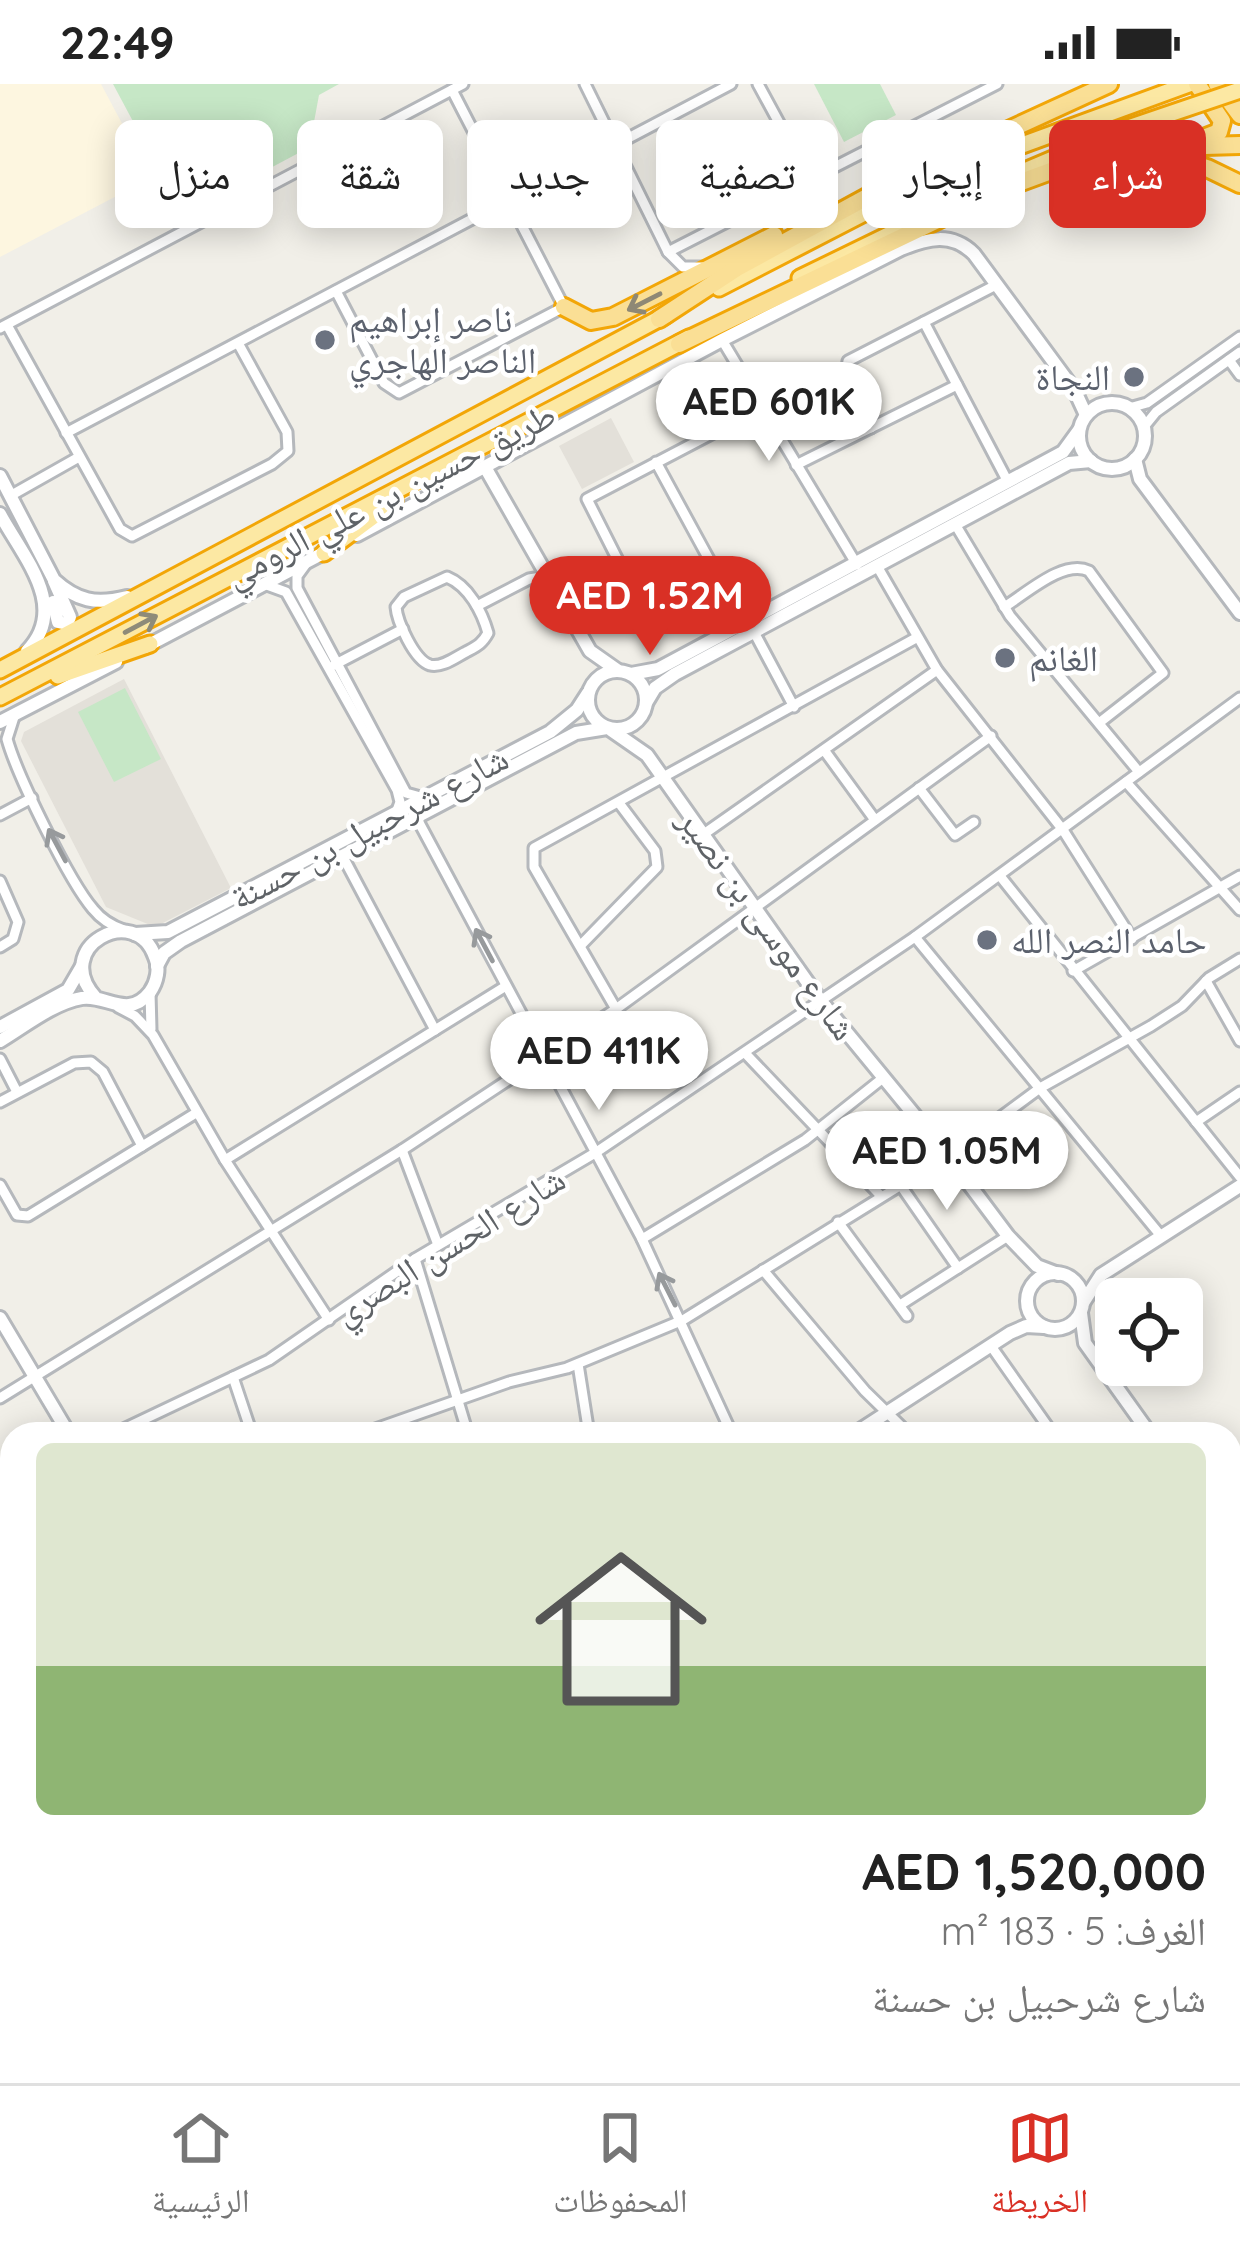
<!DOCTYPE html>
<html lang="ar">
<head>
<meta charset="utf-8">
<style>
  body { margin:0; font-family:Quicksand,"Noto Naskh Arabic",sans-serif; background:#f2f2f2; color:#222; direction:rtl; height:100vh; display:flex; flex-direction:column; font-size:45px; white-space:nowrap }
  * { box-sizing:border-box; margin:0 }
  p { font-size:39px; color:#767676 }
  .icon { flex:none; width:66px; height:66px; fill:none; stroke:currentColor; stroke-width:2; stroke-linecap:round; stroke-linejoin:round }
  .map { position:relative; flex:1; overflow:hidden; direction:ltr }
  .side { position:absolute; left:0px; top:1338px; width:1242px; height:663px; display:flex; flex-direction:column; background:#fff; border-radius:36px 36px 0 0; box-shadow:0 6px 30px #0003; direction:rtl }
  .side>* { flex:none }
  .top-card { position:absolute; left:36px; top:36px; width:1170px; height:108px; direction:rtl; display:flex; gap:24px }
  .fabs { position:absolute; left:1095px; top:1194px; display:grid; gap:24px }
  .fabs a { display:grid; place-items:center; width:108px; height:108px; border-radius:18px; background:#fff; box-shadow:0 6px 30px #0003; font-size:60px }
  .price { position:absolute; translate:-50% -102px; padding:0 27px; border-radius:42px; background:#fff; color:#222; font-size:39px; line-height:78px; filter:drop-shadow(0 3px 6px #0008) }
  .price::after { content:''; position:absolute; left:50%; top:72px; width:36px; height:27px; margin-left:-18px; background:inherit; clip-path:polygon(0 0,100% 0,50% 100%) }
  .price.active { background:#d93025; color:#fff }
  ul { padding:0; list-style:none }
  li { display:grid; align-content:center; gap:24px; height:636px; padding:0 36px }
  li+li { border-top:3px solid #e0e0e0 }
  li span { display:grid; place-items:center; height:372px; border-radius:18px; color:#555 }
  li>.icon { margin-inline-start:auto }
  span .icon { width:216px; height:216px; fill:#fffc; stroke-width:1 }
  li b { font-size:51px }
  .pill { padding:0 42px; border-radius:18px; background:#fff; box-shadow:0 6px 30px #0003; font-size:42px; line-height:108px }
  .pill.active { background:#d93025; color:#fff }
  .status { display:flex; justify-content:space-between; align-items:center; height:84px; padding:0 60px; background:#fff; direction:ltr }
  .status svg { height:33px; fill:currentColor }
  .menu { display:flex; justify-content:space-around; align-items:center; height:168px; border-top:3px solid #e0e0e0; background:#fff; font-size:33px; color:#767676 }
  .menu a { display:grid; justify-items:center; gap:6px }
  .menu .active { color:#d93025 }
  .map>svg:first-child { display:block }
  .commercial { fill:#fdf6e0 }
  .education { fill:#e3e0d9 }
  .green { fill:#c6e7c6 }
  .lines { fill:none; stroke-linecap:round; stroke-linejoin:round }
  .minor-casing { stroke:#b5b8bc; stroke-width:15 }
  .tertiary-casing { stroke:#b5b8bc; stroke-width:18 }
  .secondary-casing { stroke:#b6babe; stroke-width:20 }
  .trunk-casing { stroke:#f2a607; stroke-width:21 }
  .motorway-casing { stroke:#f2a607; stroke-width:22 }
  .minor { stroke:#fff; stroke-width:9 }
  .tertiary { stroke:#fff; stroke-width:12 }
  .secondary { stroke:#fff; stroke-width:14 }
  .trunk { stroke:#fce8a3; stroke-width:15 }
  .motorway { stroke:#fadf95; stroke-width:16 }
  .trunk-bridge-casing { stroke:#f2a607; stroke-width:21; stroke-linecap:butt }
  .trunk-bridge { stroke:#fce8a3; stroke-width:15 }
  .oneway { stroke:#8e8875 }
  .oneway2 { stroke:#8e8b79 }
  .oneway3 { stroke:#979a9c }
  .worship-dot { fill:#6b7280; stroke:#fff; stroke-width:4.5 }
  .labels { text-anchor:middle; stroke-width:9; stroke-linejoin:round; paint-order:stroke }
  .worship-label { font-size:36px; fill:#5b616d; stroke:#fff; text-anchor:start }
  .street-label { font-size:36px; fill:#5f6367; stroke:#fff }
</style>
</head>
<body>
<div class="status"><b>22:49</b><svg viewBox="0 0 49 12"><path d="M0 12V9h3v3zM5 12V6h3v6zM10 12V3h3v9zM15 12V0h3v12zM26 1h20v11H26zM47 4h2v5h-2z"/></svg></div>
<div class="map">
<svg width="1240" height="1999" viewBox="0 0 1240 1999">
  <rect width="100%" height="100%" fill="#f1efe8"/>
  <polygon class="commercial" points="0,0 101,0 151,94 0,173"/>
  <g class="education">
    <polygon points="611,334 634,378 582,405 559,362"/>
    <polygon points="124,595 231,804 155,843 106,823 21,657 24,648"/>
  </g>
  <g class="green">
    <polygon points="113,0 339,0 319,11 314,38 323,56 199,122 174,114"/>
    <polygon points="814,0 880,0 896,31 844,58"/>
    <polygon points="125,604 161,675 114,698 78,628"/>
  </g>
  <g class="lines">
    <g class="minor-casing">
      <g id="minor">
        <polyline points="585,0 668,168 683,183 703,183"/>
        <polyline points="758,0 809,94"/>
        <polyline points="617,60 731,0"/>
        <polyline points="668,168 997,0"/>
        <polyline points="336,207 384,299 399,309 564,223 452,6"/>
        <polyline points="924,238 1008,398"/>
        <polyline points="7,241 120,445 132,452 272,380 288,367 287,348 238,259"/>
        <polyline points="0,244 463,0"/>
        <polyline points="722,256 857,481"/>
        <polyline points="1229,276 1240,291"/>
        <polyline points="1129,324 1147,319 1240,253"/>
        <path d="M871,344C861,324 842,299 848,277L996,201"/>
        <polyline points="1143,344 1156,328 1240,268"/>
        <polyline points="66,349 508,116"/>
        <polyline points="656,378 711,479 705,485 643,514 635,510 587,415 761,324"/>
        <polyline points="796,381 957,301"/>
        <polyline points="10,412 79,373"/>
        <polyline points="955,440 1010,532 1139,688"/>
        <polyline points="305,481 297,492 297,504 406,709 424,714"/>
        <polyline points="877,482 937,586 1063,746 1132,855"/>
        <path d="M447,493C469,502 482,528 488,549C482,560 477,562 466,568C456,573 442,584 430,581C414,576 397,537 396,523L404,513Z"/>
        <polyline points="264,500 286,508 397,706 400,718 396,729"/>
        <polyline points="477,522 529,495 547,492"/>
        <path d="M1004,523C1026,510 1063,475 1089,487L1163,589L1099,639"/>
        <polyline points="754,548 794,623"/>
        <polyline points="334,581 403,545"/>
        <path d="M14,633L7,655C17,691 69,797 93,825C101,835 112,842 124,846"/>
        <polyline points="824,666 875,736"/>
        <polyline points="1126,698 1240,826"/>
        <polyline points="919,704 955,751 974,738"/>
        <polyline points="0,731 32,714"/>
        <polyline points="415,731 642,1155 732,1350"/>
        <polyline points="701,752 937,586"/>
        <polyline points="342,771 435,946"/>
        <polyline points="1000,792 1240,1093"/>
        <polyline points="0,797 18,838 13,855 0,863"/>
        <polyline points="915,853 1161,1152"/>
        <polyline points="581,861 657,783 655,767 619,719"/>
        <polyline points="1073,887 1240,792"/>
        <polyline points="1206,897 1240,957"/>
        <polyline points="150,909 151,945"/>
        <polyline points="118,923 135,932 153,951 225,1076 329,1236"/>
        <polyline points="616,925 534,783 534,764 916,554"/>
        <polyline points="745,969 880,1111"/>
        <polyline points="0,975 17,1008"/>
        <polyline points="0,1018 74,979 91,978 103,988 142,1062"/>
        <polyline points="1196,1038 1240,1008"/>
        <polyline points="402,1066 438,1161"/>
        <polyline points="225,1076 506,902"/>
        <polyline points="899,1099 958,1184"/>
        <polyline points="0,1101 17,1131 28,1132 196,1029"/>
        <polyline points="838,1138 907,1232"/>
        <polyline points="642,1155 805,1056 883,994"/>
        <polyline points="415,1175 468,1350"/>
        <polyline points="763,1186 865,1307 909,1350"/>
        <polyline points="900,1221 1008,1152"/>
        <polyline points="991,1262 1053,1350"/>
        <polyline points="578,1280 589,1350"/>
        <polyline points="233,1293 252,1350"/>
        <polyline points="0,1314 402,1066 616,925 991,652"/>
        <polyline points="113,1350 269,1276 415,1175 595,1069 915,853 1240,614"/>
        <polyline points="361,1350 509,1298 567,1284 683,1236 948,1072 1040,1004 1151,942 1182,922 1209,894 1240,875"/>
        <polyline points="1031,1350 1047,1343"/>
        <polyline points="0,1407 12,1406"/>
        <polyline points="0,1473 12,1465"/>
        <polyline points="0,1635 12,1653"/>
        <polyline points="1230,1710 1240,1703"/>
        <polyline points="1230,1777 1240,1770"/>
        <polyline points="1230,1837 1240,1851"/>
        <polyline points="1230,1882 1240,1874"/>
        <polyline points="1230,1949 1240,1965"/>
        <polyline points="186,1989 193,1999"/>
        <polyline points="428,1989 436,1999"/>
        <polyline points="587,1989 592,1999"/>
        <polyline points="875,1989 881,1999"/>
        <polyline points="223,1999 236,1989"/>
        <polyline points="708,1999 741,1989"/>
        <polyline points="1213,1999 1227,1989"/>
      </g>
    </g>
    <g class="tertiary-casing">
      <g id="tertiary">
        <circle cx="1112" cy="352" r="33"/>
        <polyline points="1135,375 1140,395 1240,529"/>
        <polyline points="485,383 590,567 617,586"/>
        <path d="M0,392L54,496C77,517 96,521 127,513"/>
        <path d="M0,430C23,473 70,523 27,567"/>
        <path d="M357,451L722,256L901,165C928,154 952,148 974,170L1075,307L1086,331"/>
        <polyline points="53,518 58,538 67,540 70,533 54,497"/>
        <polyline points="145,563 329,466"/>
        <circle cx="617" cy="616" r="29"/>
        <polyline points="631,590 658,585 1063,368 1079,346"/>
        <polyline points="646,619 655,604 675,590 1069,379 1091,377"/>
        <polyline points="0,638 116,578"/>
        <polyline points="611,646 647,671 820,916 948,1072 1008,1152 1037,1182 1058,1190"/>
        <polyline points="135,850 168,848 550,648 577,626 588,609"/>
        <polyline points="157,882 164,869 181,857 576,649 607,644"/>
        <polyline points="0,943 68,906 82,882"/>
        <path d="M0,957C25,942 53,919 82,914C106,910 128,936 150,908C157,898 160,884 155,873C136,817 49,863 96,914"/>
        <circle cx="1055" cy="1217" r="28"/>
        <polyline points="1083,1219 1101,1191 1240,1102"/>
        <polyline points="1081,1229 1085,1259 1150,1350"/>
        <polyline points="0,1234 69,1350"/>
        <polyline points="854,1350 1010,1249 1026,1242 1044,1243"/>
        <polyline points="1230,1465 1240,1479"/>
        <polyline points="0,1766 12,1758"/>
        <polyline points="1017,1989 1024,1999"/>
      </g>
    </g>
    <g class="secondary-casing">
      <g id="secondary">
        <polyline points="1230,1561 1239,1541"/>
        <polyline points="1230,1591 1240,1587"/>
        <polyline points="0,1895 12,1912"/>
        <polyline points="0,1927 12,1942"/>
        <polyline points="46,1989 53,1999"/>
        <polyline points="69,1989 77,1999"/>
        <polyline points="343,1999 359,1989"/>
        <polyline points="374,1999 390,1989"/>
      </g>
    </g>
    <g class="trunk-casing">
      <g id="trunk">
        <polyline points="800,194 989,102 1119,47"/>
        <polyline points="719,204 870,126 984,75 1189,0"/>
        <polyline points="324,469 394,417"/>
        <polyline points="0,586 666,231"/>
        <polyline points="58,592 150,560"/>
        <polyline points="0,613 689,254"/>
      </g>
    </g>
    <g class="motorway-casing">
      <g id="motorway">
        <polyline points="1217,0 1240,31"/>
        <polyline points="1196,57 1219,48 1222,37 1197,0"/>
        <polyline points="1160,69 1207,84 1240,100"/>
        <polyline points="564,223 591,237 613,233 774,151"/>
        <polyline points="659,235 737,184 891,100 1109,0"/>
        <polyline points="679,260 1002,105 1070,80 1135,64 1240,61"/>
      </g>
    </g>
    <use href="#minor" class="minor"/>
    <use href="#tertiary" class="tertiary"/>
    <use href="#secondary" class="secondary"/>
    <use href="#trunk" class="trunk"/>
    <use href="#motorway" class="motorway"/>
    <g class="trunk-bridge-casing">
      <polyline id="trunk-bridge" points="1119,47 1240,6"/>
    </g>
    <use href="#trunk-bridge" class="trunk-bridge"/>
  </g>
  <defs><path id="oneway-shaft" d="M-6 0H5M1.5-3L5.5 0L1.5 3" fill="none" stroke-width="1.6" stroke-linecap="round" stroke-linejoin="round" transform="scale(3)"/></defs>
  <use class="oneway" href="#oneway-shaft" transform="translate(644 218) rotate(153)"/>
  <use class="oneway2" href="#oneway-shaft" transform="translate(141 540) rotate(-28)"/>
  <g class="oneway3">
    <use href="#oneway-shaft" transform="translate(57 761) rotate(-118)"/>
    <use href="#oneway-shaft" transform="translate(484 861) rotate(-118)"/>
    <use href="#oneway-shaft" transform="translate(667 1205) rotate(-117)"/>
  </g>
  <g class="worship-dot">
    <circle cx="325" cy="256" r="12"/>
    <circle cx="1134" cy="293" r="12"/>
    <circle cx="1005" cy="574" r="12"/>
    <circle cx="987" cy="856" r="12"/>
  </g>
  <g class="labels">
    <g class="worship-label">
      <text x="349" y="248">ناصر إبراهيم<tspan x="349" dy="41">الناصر الهاجري</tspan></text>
      <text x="1110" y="306" text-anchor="end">النجاة</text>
      <text x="1029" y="587">الغانم</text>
      <text x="1011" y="869">حامد النصر الله</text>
    </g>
    <g class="street-label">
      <text transform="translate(390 410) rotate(-27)" y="13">طريق حسين بن علي الرومي</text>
      <text transform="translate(369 743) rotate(-28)" y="13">شارع شرحبيل بن حسنة</text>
      <text transform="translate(768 840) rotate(54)" y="13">شارع موسى بن نصير</text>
      <text transform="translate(449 1161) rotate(-32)" y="13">شارع الحسن البصري</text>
    </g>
  </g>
</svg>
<div class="fabs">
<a><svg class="icon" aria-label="locate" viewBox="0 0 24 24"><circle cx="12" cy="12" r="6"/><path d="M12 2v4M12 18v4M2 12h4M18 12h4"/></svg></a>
</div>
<b class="price" style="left:769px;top:380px">AED 601K</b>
<b class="price active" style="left:650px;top:574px">AED 1.52M</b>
<b class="price" style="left:599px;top:1029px">AED 411K</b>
<b class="price" style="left:947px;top:1129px">AED 1.05M</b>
<div class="top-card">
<a class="pill active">شراء</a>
<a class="pill">إيجار</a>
<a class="pill">تصفية</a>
<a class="pill">جديد</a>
<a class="pill">شقة</a>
<a class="pill">منزل</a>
</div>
<section class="side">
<ul>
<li><span style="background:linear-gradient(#dfe7d0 60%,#8fb573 0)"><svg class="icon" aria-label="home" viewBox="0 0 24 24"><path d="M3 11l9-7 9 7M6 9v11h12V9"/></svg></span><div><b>AED 1,520,000</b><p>الغرف: 5 · 183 m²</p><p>شارع شرحبيل بن حسنة</p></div></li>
</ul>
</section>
</div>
<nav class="menu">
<a class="active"><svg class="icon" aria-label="map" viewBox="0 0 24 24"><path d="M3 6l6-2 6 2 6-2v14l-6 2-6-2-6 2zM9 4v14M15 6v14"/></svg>الخريطة</a>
<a><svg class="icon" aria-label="saved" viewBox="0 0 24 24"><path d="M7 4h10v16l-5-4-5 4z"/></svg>المحفوظات</a>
<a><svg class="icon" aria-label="home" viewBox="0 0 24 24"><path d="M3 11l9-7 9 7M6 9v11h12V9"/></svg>الرئيسية</a>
</nav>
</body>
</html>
